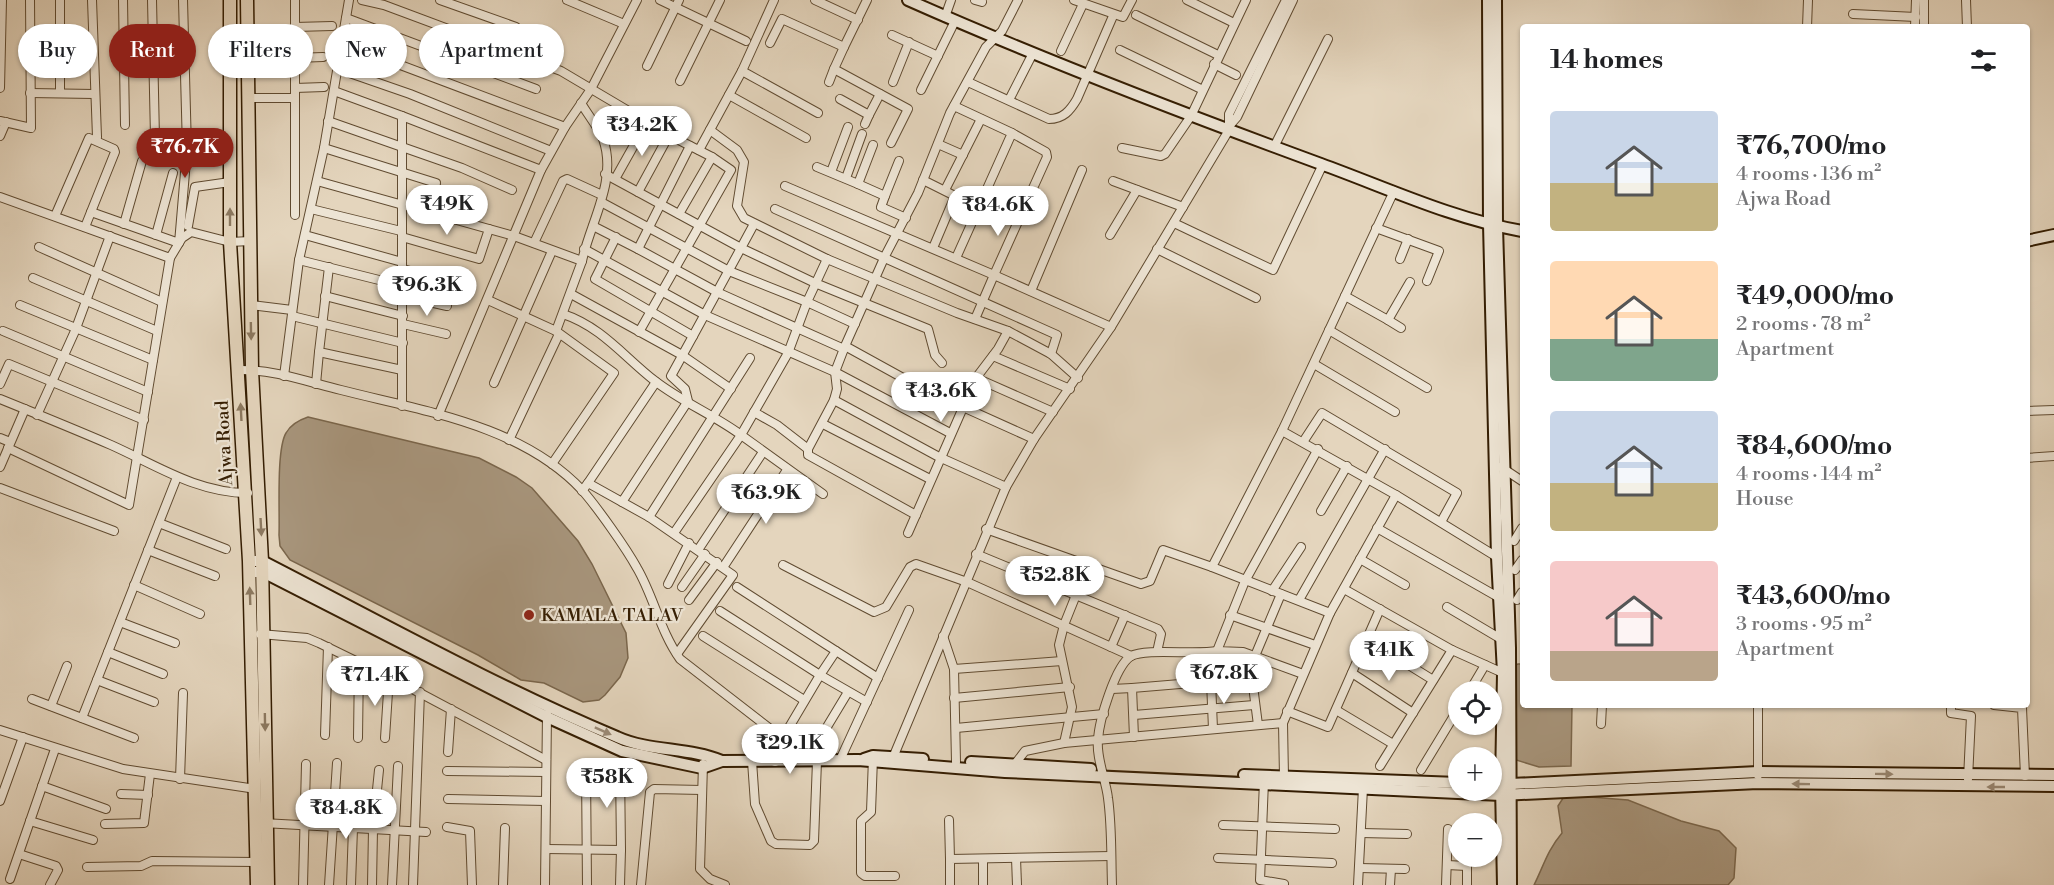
<!DOCTYPE html>
<html lang="en">
<head>
<meta charset="utf-8">
<style>
  body { margin:0; font-family:"Libre Bodoni",serif; background:#f6f6f6; color:#202124; height:100vh; display:flex; flex-direction:column; font-size:22px; white-space:nowrap }
  * { box-sizing:border-box; margin:0 }
  p { font-size:20px; color:#757577 }
  .icon { flex:none; width:33px; height:33px; fill:none; stroke:currentColor; stroke-width:2; stroke-linecap:round; stroke-linejoin:round }
  .map { position:relative; flex:1; overflow:hidden }
  .details { position:absolute; left:1520px; top:24px; width:510px; height:684px; display:flex; flex-direction:column; background:#fff; border-radius:6px; box-shadow:0 2px 4px #0004 }
  .details>* { flex:none }
  .top-card { position:absolute; left:18px; top:24px; width:570px; height:54px; display:flex; gap:12px }
  .buttons { position:absolute; left:1448px; top:681px; display:grid; gap:12px }
  .buttons a { display:grid; place-items:center; width:54px; height:54px; border-radius:50%; background:#fff; box-shadow:0 2px 4px #0004; font-size:30px }
  .price { position:absolute; translate:-50% -51px; padding:0 14px; border-radius:21px; background:#fff; color:#222; font-size:20px; line-height:39px; filter:drop-shadow(0 2px 3px #0008) }
  .price::after { content:''; position:absolute; left:50%; top:36px; width:18px; height:14px; margin-left:-9px; background:inherit; clip-path:polygon(0 0,100% 0,50% 100%) }
  .price.current { background:#8f2418; color:#fff }
  ul { padding:0; list-style:none }
  li { display:flex; align-items:center; gap:18px; height:150px; padding:0 30px }
  li span { display:grid; place-items:center; flex:none; width:168px; height:120px; border-radius:6px; color:#555 }
  li>.icon { margin-inline-start:auto }
  span .icon { width:72px; height:72px; fill:#fffc; stroke-width:1 }
  li b { font-size:26px }
  h2 { display:flex; justify-content:space-between; align-items:center; height:72px; padding:0 30px; font-size:26px }
  .chip { padding:0 21px; border-radius:27px; background:#fff; box-shadow:0 2px 4px #0004; font-size:21px; line-height:54px }
  .chip.current { background:#8f2418; color:#fff }
  .map>svg:first-child { display:block }
  .water { fill:#a8967d; stroke:#7a664c; stroke-width:1.5 }
  .lines { fill:none; stroke-linecap:round; stroke-linejoin:round }
  .street-casing { stroke:#604b31; stroke-width:10 }
  .secondary-casing { stroke:#341d02; stroke-width:14 }
  .primary-casing { stroke:#341d02; stroke-width:15 }
  .street { stroke:#ede4d4; stroke-width:8 }
  .secondary { stroke:#ede4d4; stroke-width:10 }
  .primary { stroke:#e4d5bd; stroke-width:12 }
  .oneway { fill:#8c7960 }
  .oneway2 { fill:#9a8a76 }
  .poi-dot { fill:#8f2418; stroke:#ede4d4; stroke-width:2 }
  .labels { text-anchor:middle; stroke-width:4.5; stroke-linejoin:round; paint-order:stroke }
  .street-label { font-size:18px; fill:#341d02; stroke:#ede4d4 }
  .poi-label { font-size:18px; fill:#341d02; stroke:#ede4d4; text-anchor:start }
</style>
</head>
<body>
<div class="map">
<svg width="2054" height="885" viewBox="0 0 2054 885">
  <rect width="100%" height="100%" fill="#e4d5bd"/>
  <filter id="stains"><feTurbulence type="fractalNoise" baseFrequency=".00333" numOctaves="4"/><feColorMatrix values="0 0 0 0 .2 0 0 0 0 .09 0 0 0 0 .02 0 0 0 .5 -.17"/></filter>
  <radialGradient id="worn" r=".72"><stop offset=".6" stop-color="#630" stop-opacity="0"/><stop offset="1" stop-color="#630" stop-opacity=".3"/></radialGradient>
  <g class="water">
    <path d="M308,417L479,458L516,477L532,488L578,541L592,564L626,633L628,658L620,677L605,695L599,700L583,702L544,683L521,680L478,655L290,560L280,546L279,535C280,513 276,450 286,433C291,424 299,420 308,417Z"/>
    <polygon points="1518,664 1522,664 1522,705 1572,705 1571,766 1539,767 1513,759 1513,666"/>
    <path d="M1565,795L1628,800L1681,821L1719,831L1736,848L1734,878L1728,885H1534C1544,865 1547,851 1562,833L1558,806Z"/>
  </g>
  <g class="lines">
    <g class="street-casing">
      <g id="street">
        <polyline points="92,0 97,137"/>
        <polyline points="123,0 125,125"/>
        <polyline points="152,0 155,138"/>
        <polyline points="362,0 384,5 561,71 669,135 712,157 731,170 639,332"/>
        <polyline points="440,0 516,27"/>
        <polyline points="567,0 624,24"/>
        <polyline points="660,0 746,41"/>
        <polyline points="815,0 858,20"/>
        <polyline points="975,0 982,2"/>
        <polyline points="1074,0 1123,17 1132,0"/>
        <polyline points="1187,0 1234,23"/>
        <polyline points="1966,0 1967,27"/>
        <polyline points="1853,14 1916,17"/>
        <polyline points="1136,15 1218,55"/>
        <polyline points="945,17 951,0"/>
        <polyline points="346,18 536,89"/>
        <polyline points="295,27 332,26"/>
        <polyline points="1807,27 1808,0"/>
        <polyline points="1915,27 1916,0"/>
        <polyline points="1924,27 1924,0"/>
        <polyline points="892,35 938,56"/>
        <polyline points="342,43 565,127"/>
        <polyline points="770,43 782,19 844,47 867,0"/>
        <polyline points="844,47 834,69 908,109 891,143"/>
        <polyline points="1120,50 1201,89"/>
        <polyline points="1061,51 1083,4"/>
        <polyline points="295,58 295,0"/>
        <polyline points="1214,64 1236,75"/>
        <polyline points="647,66 679,0"/>
        <polyline points="338,69 410,94 551,151"/>
        <polyline points="742,71 818,113"/>
        <polyline points="680,81 720,0"/>
        <polyline points="829,82 834,69"/>
        <polyline points="893,82 909,42"/>
        <path d="M968,82L1049,119C1063,119 1070,111 1077,99L1113,16"/>
        <polyline points="0,88 2,0"/>
        <polyline points="295,88 324,87"/>
        <polyline points="921,90 955,21"/>
        <polyline points="334,91 402,116 402,406"/>
        <polyline points="30,93 94,94"/>
        <polyline points="60,93 60,0"/>
        <polyline points="729,95 806,138"/>
        <polyline points="248,98 295,98"/>
        <polyline points="840,99 869,115 880,94"/>
        <polyline points="1009,100 1033,53"/>
        <path d="M581,103C588,115 598,127 603,139C618,180 590,223 582,261"/>
        <polyline points="954,106 1012,133 956,258"/>
        <polyline points="402,116 541,170"/>
        <polyline points="0,121 31,128 30,0"/>
        <polyline points="328,121 462,168 512,190"/>
        <polyline points="865,124 869,115"/>
        <polyline points="1230,125 1237,117 1293,0"/>
        <polyline points="710,130 737,150 744,162 737,206 744,218 827,259 957,313 1008,331 1051,354 1078,378"/>
        <polyline points="0,136 6,122"/>
        <polyline points="938,144 963,155"/>
        <polyline points="1274,147 1328,39"/>
        <polyline points="324,148 436,183 431,215"/>
        <polyline points="1122,148 1161,156 1165,154 1191,116 1246,0"/>
        <polyline points="699,150 742,71 774,0"/>
        <polyline points="817,167 858,184 873,145"/>
        <polyline points="831,172 848,127"/>
        <polyline points="605,174 741,248 693,336 595,279 616,237"/>
        <polyline points="846,178 862,134"/>
        <polyline points="615,179 647,122"/>
        <polyline points="923,180 955,196 933,248"/>
        <polyline points="317,181 514,236 582,261 556,331 488,300"/>
        <polyline points="1113,181 1183,207"/>
        <polyline points="858,184 885,196 899,161"/>
        <polyline points="785,186 994,275 1047,157 1046,152 1012,133"/>
        <polyline points="945,190 981,119"/>
        <polyline points="638,192 669,135"/>
        <polyline points="885,196 881,207 906,218"/>
        <polyline points="0,197 170,258 182,238 191,232 230,242 250,241"/>
        <polyline points="601,202 729,271 807,302 788,353 741,435 823,494"/>
        <polyline points="311,209 401,231"/>
        <polyline points="775,209 1057,335 1051,354"/>
        <polyline points="91,212 179,243 187,149 183,0"/>
        <polyline points="679,214 712,157"/>
        <polyline points="295,215 295,58 323,57"/>
        <polyline points="55,216 89,138 114,149 115,152 85,227"/>
        <polyline points="1174,223 1273,270 1323,164"/>
        <polyline points="124,224 142,161"/>
        <polyline points="754,224 741,248 815,283 928,329 935,355 942,363"/>
        <polyline points="188,226 195,187 230,182"/>
        <polyline points="593,226 638,249 690,146"/>
        <polyline points="1376,228 1439,251 1427,281"/>
        <polyline points="156,235 173,173"/>
        <polyline points="305,235 402,262"/>
        <polyline points="1110,235 1137,190"/>
        <polyline points="402,237 479,259 489,229"/>
        <polyline points="534,243 563,181 567,179 602,195"/>
        <polyline points="39,247 162,302"/>
        <polyline points="584,249 705,315 835,372 950,433"/>
        <polyline points="638,249 719,293 844,349"/>
        <polyline points="1157,249 1256,298"/>
        <polyline points="827,259 807,302 855,324"/>
        <polyline points="1400,259 1408,239"/>
        <polyline points="299,260 403,286"/>
        <polyline points="329,267 319,352 402,370"/>
        <polyline points="403,269 467,287"/>
        <polyline points="33,278 157,331"/>
        <polyline points="1031,291 1082,170"/>
        <polyline points="571,294 682,355 731,389"/>
        <polyline points="325,296 403,316"/>
        <polyline points="403,296 447,306"/>
        <polyline points="1345,296 1388,320 1410,282"/>
        <polyline points="20,305 153,360"/>
        <polyline points="251,305 292,310"/>
        <path d="M563,314C602,327 624,357 655,381C682,402 714,415 741,435L674,533"/>
        <polyline points="292,316 403,343"/>
        <polyline points="975,319 994,275 1111,327"/>
        <polyline points="1388,320 1401,328"/>
        <polyline points="403,324 446,334"/>
        <polyline points="1329,330 1427,388"/>
        <polyline points="3,331 148,392"/>
        <polyline points="845,346 923,389 1034,439"/>
        <polyline points="993,356 1070,389"/>
        <polyline points="1314,364 1395,412"/>
        <path d="M238,370C273,369 308,382 341,390C423,411 521,425 582,490C597,507 626,548 637,568C654,597 660,631 680,659L769,728L778,746L775,762"/>
        <polyline points="284,376 299,260 324,148 349,0"/>
        <polyline points="976,378 1053,412"/>
        <polyline points="494,383 552,251"/>
        <polyline points="0,384 9,364 144,420"/>
        <polyline points="316,384 319,352"/>
        <path d="M0,399C37,414 74,429 111,445C156,465 197,493 248,493"/>
        <polyline points="834,400 939,457 1006,487"/>
        <polyline points="2026,411 2054,410"/>
        <polyline points="754,412 777,425 808,449 808,455 916,515"/>
        <polyline points="37,415 75,331 110,236"/>
        <polyline points="438,416 541,170 565,127 591,89 637,0"/>
        <polyline points="823,424 930,479"/>
        <polyline points="1282,431 1396,495"/>
        <polyline points="0,438 10,442"/>
        <polyline points="509,440 559,334"/>
        <polyline points="1303,442 1322,413 1457,493 1441,522"/>
        <polyline points="8,448 129,505 170,258"/>
        <polyline points="808,449 834,400 837,389 835,372 845,346 885,256 918,193 950,113 986,47 1002,31 1018,0"/>
        <polyline points="2026,458 2054,456"/>
        <polyline points="552,464 614,373 556,331"/>
        <polyline points="0,467 25,409"/>
        <polyline points="1501,467 1522,481"/>
        <polyline points="588,483 656,382"/>
        <polyline points="0,488 114,531"/>
        <polyline points="582,491 588,483 649,517 733,575 677,654"/>
        <polyline points="622,502 688,401 685,389 671,376 693,336"/>
        <polyline points="1321,511 1347,466"/>
        <polyline points="649,517 750,358"/>
        <polyline points="159,523 226,549"/>
        <polyline points="1377,528 1498,597"/>
        <polyline points="986,529 1141,584 1150,581 1163,550 1212,567"/>
        <polyline points="908,533 976,378 998,349 1008,331"/>
        <polyline points="1514,541 1522,528"/>
        <polyline points="148,550 215,576"/>
        <polyline points="698,550 763,452"/>
        <polyline points="976,554 1158,629 1161,634 1157,652"/>
        <polyline points="1360,559 1405,585"/>
        <polyline points="783,565 874,612 886,607 910,567 916,564 967,582 1131,656"/>
        <polyline points="724,566 787,470"/>
        <polyline points="1515,570 1522,560"/>
        <polyline points="668,584 689,543"/>
        <polyline points="134,585 200,614"/>
        <polyline points="682,587 705,554"/>
        <polyline points="737,587 836,651 820,675 867,702"/>
        <polyline points="1344,589 1452,650"/>
        <polyline points="1272,591 1301,547"/>
        <polyline points="689,600 717,562"/>
        <polyline points="1299,600 1385,449"/>
        <polyline points="1517,600 1522,592"/>
        <polyline points="1447,607 1501,639"/>
        <polyline points="720,611 820,675 778,746"/>
        <polyline points="1330,613 1396,495 1497,557"/>
        <polyline points="1230,615 1315,645"/>
        <polyline points="120,622 175,643"/>
        <polyline points="260,634 307,638 319,643 403,684 546,760"/>
        <polyline points="703,636 804,700"/>
        <polyline points="943,636 954,669"/>
        <polyline points="1367,639 1433,680"/>
        <polyline points="1111,647 1125,615"/>
        <polyline points="836,651 878,678"/>
        <polyline points="108,652 163,674"/>
        <polyline points="1352,673 1413,713"/>
        <polyline points="1303,674 1243,652 1217,651 1245,581 1318,449"/>
        <polyline points="1252,678 1255,656 1281,594"/>
        <polyline points="97,680 154,702"/>
        <polyline points="1211,681 1213,729"/>
        <polyline points="1112,689 1132,688"/>
        <polyline points="1469,692 1485,665"/>
        <polyline points="954,698 1070,687"/>
        <polyline points="32,699 134,738"/>
        <polyline points="1951,705 1951,713 1971,716 1968,779"/>
        <polyline points="1994,705 2022,708 2025,776"/>
        <polyline points="51,706 67,666"/>
        <polyline points="1336,710 1393,744"/>
        <polyline points="1287,711 1328,727 1380,609"/>
        <polyline points="1134,715 1254,705"/>
        <polyline points="82,718 177,477"/>
        <polyline points="1601,724 1602,705"/>
        <polyline points="956,728 1104,714"/>
        <polyline points="0,730 123,769 256,789"/>
        <polyline points="325,735 328,647"/>
        <polyline points="1134,737 1132,688 1252,678 1258,725"/>
        <polyline points="358,738 359,662"/>
        <polyline points="385,738 389,677"/>
        <polyline points="1064,743 1072,707 1059,645 1064,625 1088,565"/>
        <polyline points="448,752 451,709"/>
        <polyline points="873,758 871,812 861,821 861,873 865,876 895,876"/>
        <polyline points="807,760 848,692"/>
        <polyline points="840,760 909,610"/>
        <polyline points="892,760 1006,487 1034,439 1111,327 1229,130 1229,114 1286,0"/>
        <polyline points="752,761 755,804 771,841 776,844 810,845 814,841 817,761"/>
        <polyline points="956,762 954,669 1062,661"/>
        <polyline points="703,764 700,869 710,879 725,885"/>
        <polyline points="1015,764 1025,751 1064,743 1283,723"/>
        <polyline points="1380,766 1452,650 1503,673"/>
        <polyline points="620,768 621,850"/>
        <polyline points="586,770 587,885"/>
        <polyline points="1421,770 1458,709"/>
        <polyline points="447,771 546,772"/>
        <polyline points="1758,775 1758,705"/>
        <polyline points="1284,777 1283,723 1330,613 1212,567 1282,431 1394,191"/>
        <polyline points="180,779 183,693"/>
        <polyline points="1264,781 1260,880 1284,884"/>
        <polyline points="42,786 106,809"/>
        <polyline points="121,794 148,795"/>
        <polyline points="448,799 546,801"/>
        <polyline points="0,801 23,737"/>
        <polyline points="949,820 950,859"/>
        <polyline points="30,821 93,840"/>
        <polyline points="263,823 426,832"/>
        <polyline points="105,824 144,823 150,774"/>
        <polyline points="1223,825 1335,829"/>
        <polyline points="447,827 470,831 472,885"/>
        <polyline points="1361,833 1407,834"/>
        <polyline points="546,849 621,850 620,885"/>
        <polyline points="19,854 56,866 58,870 50,885"/>
        <polyline points="1016,858 1017,885"/>
        <polyline points="1218,858 1332,863"/>
        <polyline points="983,859 983,885"/>
        <polyline points="1447,865 1467,866"/>
        <polyline points="87,867 141,866 152,861 257,862"/>
        <polyline points="1359,868 1405,869"/>
        <polyline points="10,879 55,749"/>
        <polyline points="303,885 306,764"/>
        <polyline points="329,885 337,763"/>
        <polyline points="351,885 353,828"/>
        <polyline points="372,885 373,829 379,770"/>
        <polyline points="392,885 398,766"/>
        <polyline points="413,885 420,692"/>
        <polyline points="503,885 505,828"/>
        <polyline points="545,885 547,714"/>
        <polyline points="641,885 650,792 654,789 702,790"/>
        <polyline points="950,885 950,859 1111,856"/>
        <path d="M1112,885C1111,856 1112,827 1108,798C1106,780 1096,758 1098,740C1099,721 1115,666 1131,656C1146,648 1195,655 1217,651"/>
        <polyline points="1358,885 1363,788"/>
        <polyline points="1390,885 1391,869"/>
        <polyline points="1446,885 1448,829"/>
        <polyline points="1467,885 1467,856"/>
      </g>
    </g>
    <g class="secondary-casing">
      <g id="secondary">
        <path d="M908,0C1043,60 1182,113 1321,164C1387,188 1453,219 1522,231"/>
        <polyline points="1488,0 1489,224 1497,557 1503,673 1501,785 1503,885"/>
        <polyline points="1496,0 1497,227 1510,648 1511,885"/>
        <polyline points="2026,241 2054,235"/>
        <path d="M255,561H262C379,621 495,686 617,737C650,752 689,747 722,761"/>
        <polyline points="255,572 263,572 547,717 622,751 702,768 722,761 858,760 1005,772 1501,795 1758,783 2054,786"/>
        <polyline points="864,759 873,756 923,759"/>
        <polyline points="971,762 1091,769"/>
        <polyline points="1244,775 1458,783"/>
        <polyline points="1491,785 1758,772 2054,775"/>
      </g>
    </g>
    <g class="primary-casing">
      <g id="primary">
        <polyline points="230,0 230,242 249,561 257,885"/>
        <polyline points="247,0 252,370 262,561 268,885"/>
      </g>
    </g>
    <use href="#street" class="street"/>
    <use href="#secondary" class="secondary"/>
    <use href="#primary" class="primary"/>
  </g>
  <defs><path id="oneway-solid" d="M-6-.8H1V-3.2L6.5 0L1 3.2V.8H-6Z" transform="scale(1.5)"/></defs>
  <g class="oneway">
    <use href="#oneway-solid" transform="translate(230 217) rotate(-90)"/>
    <use href="#oneway-solid" transform="translate(251 331) rotate(89)"/>
    <use href="#oneway-solid" transform="translate(241 412) rotate(-93)"/>
    <use href="#oneway-solid" transform="translate(261 527) rotate(87)"/>
    <use href="#oneway-solid" transform="translate(250 596) rotate(-92)"/>
    <use href="#oneway-solid" transform="translate(265 722) rotate(89)"/>
  </g>
  <g class="oneway2">
    <use href="#oneway-solid" transform="translate(603 731) rotate(24)"/>
    <use href="#oneway-solid" transform="translate(1884 774) rotate(1)"/>
    <use href="#oneway-solid" transform="translate(1801 784) rotate(-179)"/>
    <use href="#oneway-solid" transform="translate(1996 787) rotate(180)"/>
  </g>
  <circle class="poi-dot" cx="529" cy="615" r="6"/>
  <g class="labels">
    <g class="street-label">
      <text transform="translate(224 443) rotate(-93)" y="6">Ajwa Road</text>
    </g>
    <g class="poi-label">
      <text x="541" y="621">KAMALA TALAV</text>
    </g>
  </g>
  <rect width="100%" height="100%" filter="url(#stains)"/>
  <rect width="100%" height="100%" fill="url(#worn)"/>
</svg>
<div class="buttons">
<a><svg class="icon" aria-label="locate" viewBox="0 0 24 24"><circle cx="12" cy="12" r="6"/><path d="M12 2v4M12 18v4M2 12h4M18 12h4"/></svg></a>
<a>+</a>
<a>−</a>
</div>
<b class="price" style="left:642px;top:157px">₹34.2K</b>
<b class="price current" style="left:185px;top:179px">₹76.7K</b>
<b class="price" style="left:447px;top:236px">₹49K</b>
<b class="price" style="left:998px;top:237px">₹84.6K</b>
<b class="price" style="left:427px;top:317px">₹96.3K</b>
<b class="price" style="left:941px;top:423px">₹43.6K</b>
<b class="price" style="left:766px;top:525px">₹63.9K</b>
<b class="price" style="left:1055px;top:607px">₹52.8K</b>
<b class="price" style="left:1389px;top:682px">₹41K</b>
<b class="price" style="left:1224px;top:705px">₹67.8K</b>
<b class="price" style="left:375px;top:707px">₹71.4K</b>
<b class="price" style="left:790px;top:775px">₹29.1K</b>
<b class="price" style="left:607px;top:809px">₹58K</b>
<b class="price" style="left:346px;top:840px">₹84.8K</b>
<div class="top-card">
<a class="chip">Buy</a>
<a class="chip current">Rent</a>
<a class="chip">Filters</a>
<a class="chip">New</a>
<a class="chip">Apartment</a>
</div>
<section class="details">
<h2>14 homes<svg class="icon" aria-label="filters" viewBox="0 0 24 24"><path d="M4 7h16M4 17h16"/><circle cx="9" cy="7" r="2"/><circle cx="15" cy="17" r="2"/></svg></h2>
<ul>
<li><span style="background:linear-gradient(#c9d6e8 60%,#c2b280 0)"><svg class="icon" aria-label="home" viewBox="0 0 24 24"><path d="M3 11l9-7 9 7M6 9v11h12V9"/></svg></span><div><b>₹76,700/mo</b><p>4 rooms · 136 m²</p><p>Ajwa Road</p></div></li>
<li><span style="background:linear-gradient(#ffd9b3 65%,#7fa58c 0)"><svg class="icon" aria-label="home" viewBox="0 0 24 24"><path d="M3 11l9-7 9 7M6 9v11h12V9"/></svg></span><div><b>₹49,000/mo</b><p>2 rooms · 78 m²</p><p>Apartment</p></div></li>
<li><span style="background:linear-gradient(#c9d6e8 60%,#c2b280 0)"><svg class="icon" aria-label="home" viewBox="0 0 24 24"><path d="M3 11l9-7 9 7M6 9v11h12V9"/></svg></span><div><b>₹84,600/mo</b><p>4 rooms · 144 m²</p><p>House</p></div></li>
<li><span style="background:linear-gradient(#f6c9c9 75%,#b9a48a 0)"><svg class="icon" aria-label="home" viewBox="0 0 24 24"><path d="M3 11l9-7 9 7M6 9v11h12V9"/></svg></span><div><b>₹43,600/mo</b><p>3 rooms · 95 m²</p><p>Apartment</p></div></li>
</ul>
</section>
</div>
</body>
</html>
